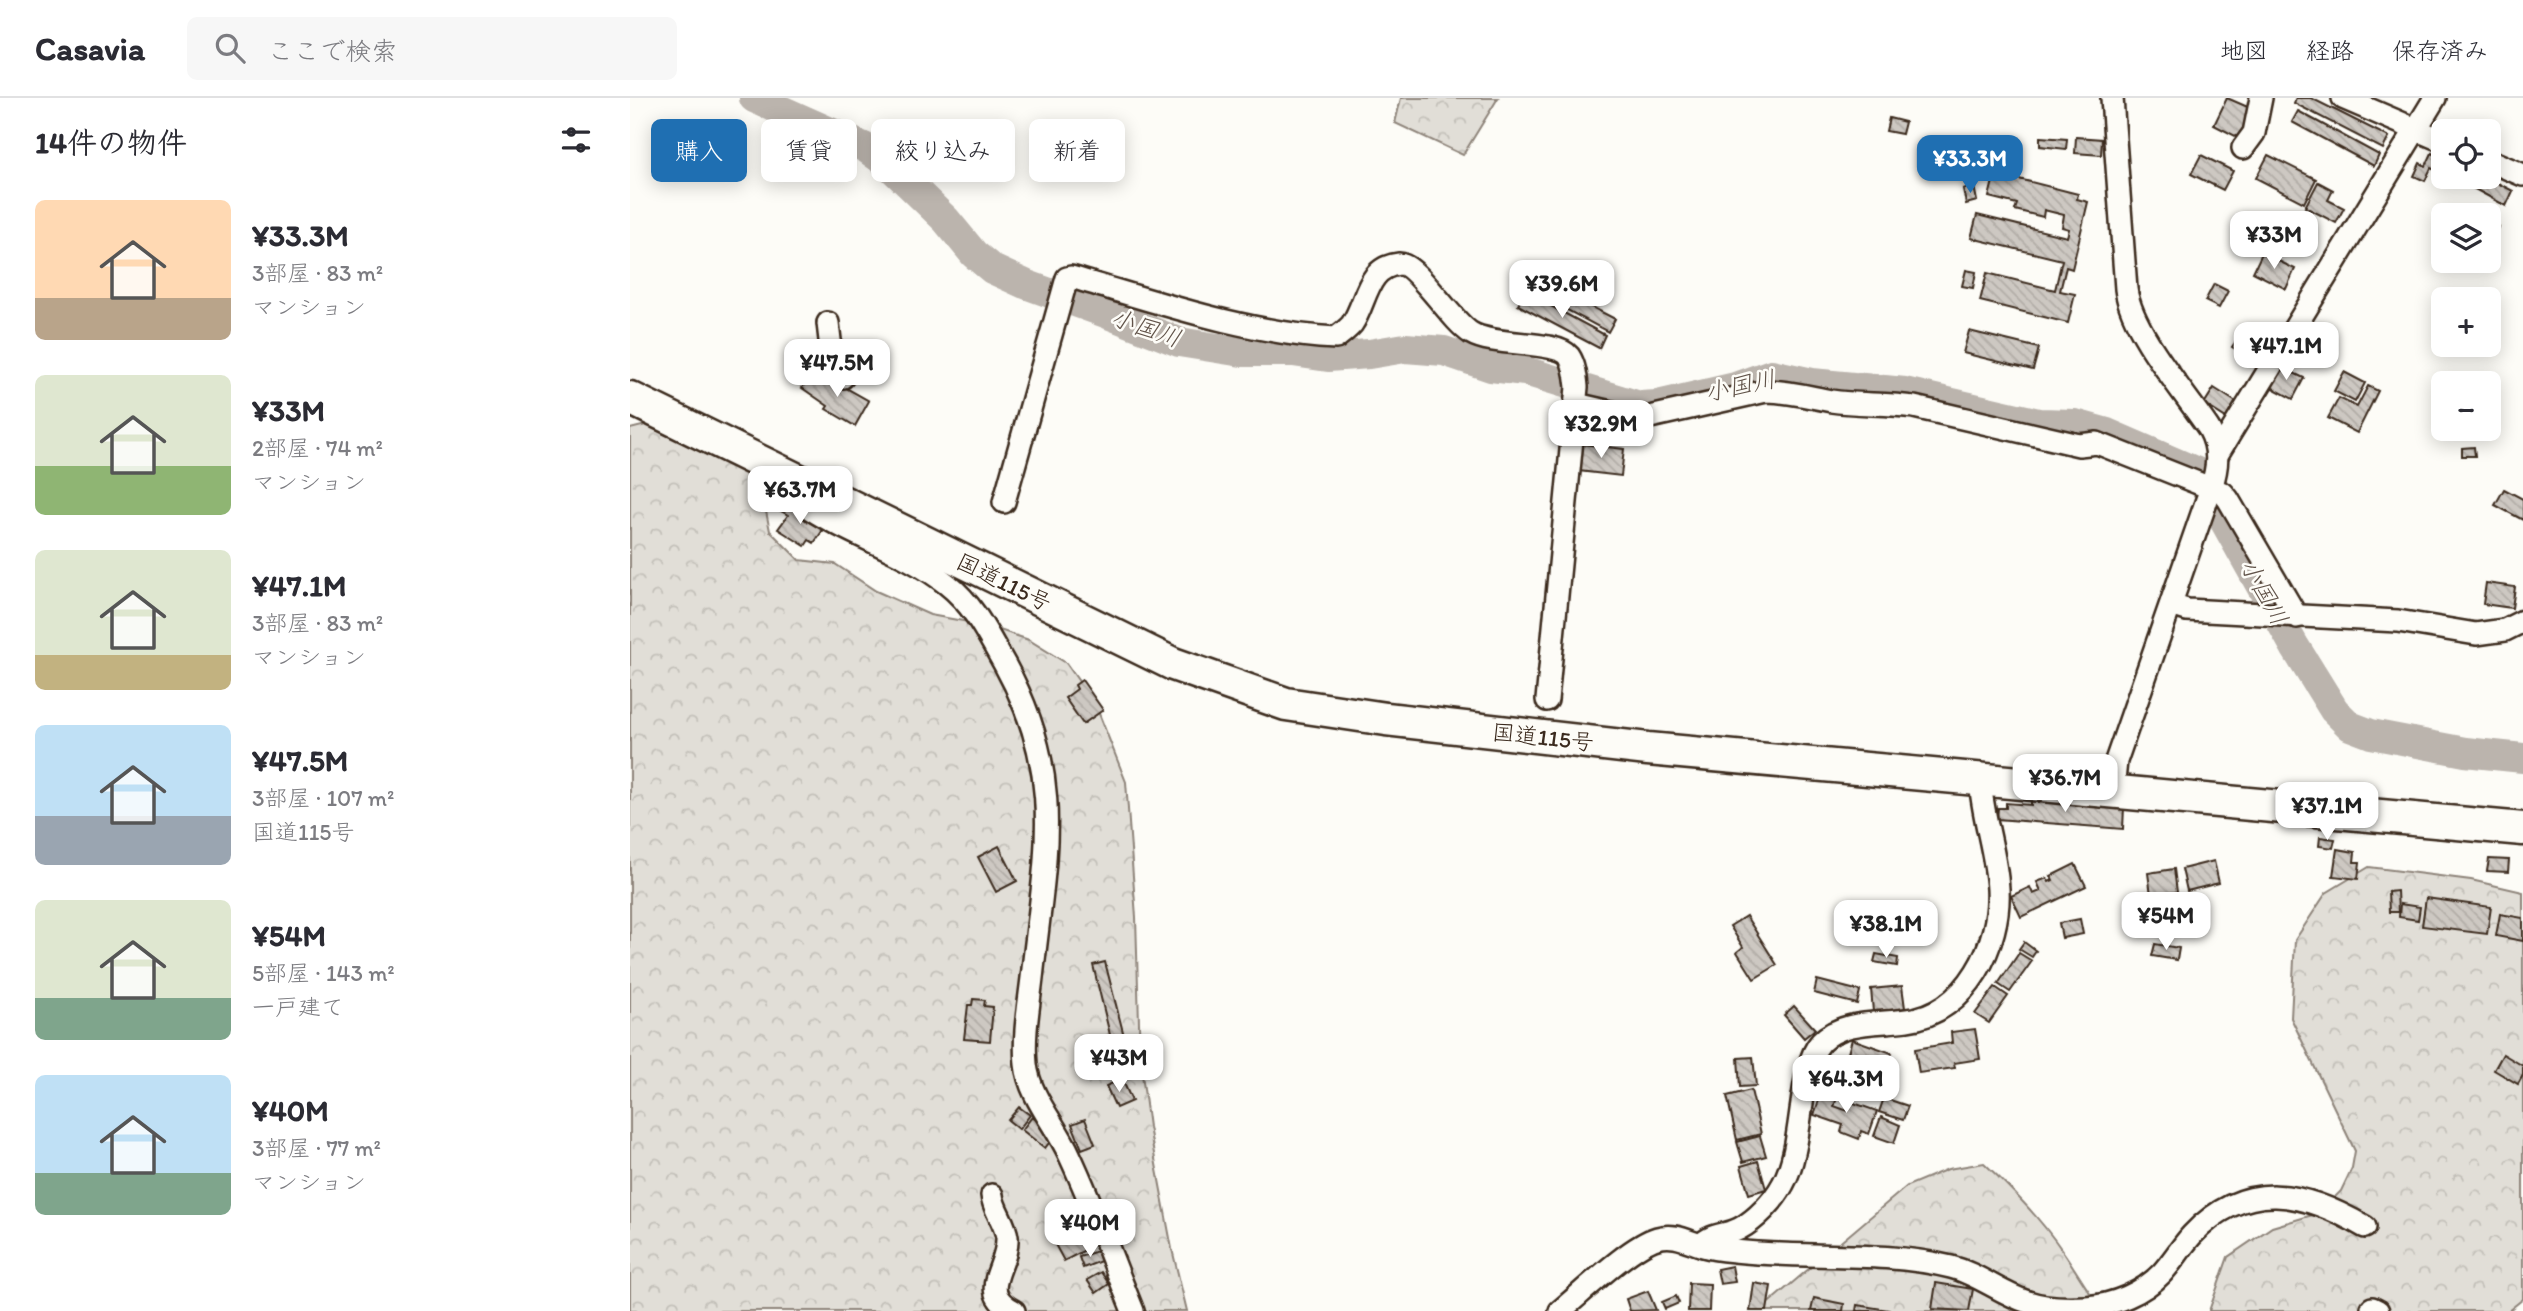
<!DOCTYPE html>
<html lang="ja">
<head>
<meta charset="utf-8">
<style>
  body { margin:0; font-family:Itim,"Klee One",sans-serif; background:#f7f7f7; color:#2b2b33; height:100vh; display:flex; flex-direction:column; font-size:26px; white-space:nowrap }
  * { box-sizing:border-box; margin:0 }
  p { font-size:23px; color:#7c7c81 }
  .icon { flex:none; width:38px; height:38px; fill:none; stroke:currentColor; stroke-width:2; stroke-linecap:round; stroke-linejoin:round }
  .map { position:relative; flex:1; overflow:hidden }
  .drawer { display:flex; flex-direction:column; background:#fff; width:630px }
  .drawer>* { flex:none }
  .top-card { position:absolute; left:21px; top:21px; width:665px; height:63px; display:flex; gap:14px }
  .fabs { position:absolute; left:1801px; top:21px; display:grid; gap:14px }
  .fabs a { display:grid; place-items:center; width:70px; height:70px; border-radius:10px; background:#fff; box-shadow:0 4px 18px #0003; font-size:35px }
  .price { position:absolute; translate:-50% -60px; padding:0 16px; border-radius:14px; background:#fff; color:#222; font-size:23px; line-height:46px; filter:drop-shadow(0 2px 4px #0008) }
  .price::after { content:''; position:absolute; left:50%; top:42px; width:21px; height:16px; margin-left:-10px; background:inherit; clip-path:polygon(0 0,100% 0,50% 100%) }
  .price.on { background:#1f6fb2; color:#fff }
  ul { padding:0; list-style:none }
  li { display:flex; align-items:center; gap:21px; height:175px; padding:0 35px }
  li span { display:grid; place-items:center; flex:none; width:196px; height:140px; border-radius:10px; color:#555 }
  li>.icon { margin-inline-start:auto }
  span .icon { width:84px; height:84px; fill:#fffc; stroke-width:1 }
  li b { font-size:30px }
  h2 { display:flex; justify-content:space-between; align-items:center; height:84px; padding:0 35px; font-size:30px }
  .tag { padding:0 24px; border-radius:10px; background:#fff; box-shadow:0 4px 18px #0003; font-size:24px; line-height:63px }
  .tag.on { background:#1f6fb2; color:#fff }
  header { display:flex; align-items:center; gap:42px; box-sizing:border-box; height:98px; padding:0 35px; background:#fff; border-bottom:2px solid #e1e1e2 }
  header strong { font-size:33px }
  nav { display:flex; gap:38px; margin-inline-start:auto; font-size:24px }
  .search { width:490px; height:63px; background:#f7f7f7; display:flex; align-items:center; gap:18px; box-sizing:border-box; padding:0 24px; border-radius:10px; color:#7c7c81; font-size:26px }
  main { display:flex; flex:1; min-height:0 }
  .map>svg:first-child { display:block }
  .forest { fill:url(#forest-crowns); stroke:#8e847a; stroke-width:2 }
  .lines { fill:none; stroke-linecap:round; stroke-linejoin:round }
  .river { stroke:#bbb4ad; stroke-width:30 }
  .building { fill:url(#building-back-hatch); stroke:#3b2a1e; stroke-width:2 }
  .minor-casing { stroke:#3b2a1e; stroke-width:26 }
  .highway-casing { stroke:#3b2a1e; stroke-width:37 }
  .minor { stroke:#fdfcf7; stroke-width:21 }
  .highway { stroke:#fdfcf7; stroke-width:32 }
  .labels { text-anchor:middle; stroke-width:5; stroke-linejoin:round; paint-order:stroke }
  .street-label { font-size:23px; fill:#3b2a1e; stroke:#fdfcf7 }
  .water-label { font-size:24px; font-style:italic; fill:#615349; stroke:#fdfcf7 }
</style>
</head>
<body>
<header>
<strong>Casavia</strong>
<div class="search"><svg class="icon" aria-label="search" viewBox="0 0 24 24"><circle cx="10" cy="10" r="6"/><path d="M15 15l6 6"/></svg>ここで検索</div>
<nav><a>地図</a><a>経路</a><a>保存済み</a></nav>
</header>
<main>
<section class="drawer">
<h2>14件の物件<svg class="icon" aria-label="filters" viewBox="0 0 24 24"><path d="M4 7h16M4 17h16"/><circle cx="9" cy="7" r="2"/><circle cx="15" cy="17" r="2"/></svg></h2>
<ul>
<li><span style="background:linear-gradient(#ffd9b3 70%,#b9a48a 0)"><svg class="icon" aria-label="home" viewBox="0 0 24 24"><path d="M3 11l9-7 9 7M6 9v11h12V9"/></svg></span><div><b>¥33.3M</b><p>3部屋 · 83 m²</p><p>マンション</p></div></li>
<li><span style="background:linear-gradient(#dfe7d0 65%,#8fb573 0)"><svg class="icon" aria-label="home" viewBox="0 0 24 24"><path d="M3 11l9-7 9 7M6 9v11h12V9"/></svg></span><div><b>¥33M</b><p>2部屋 · 74 m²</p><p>マンション</p></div></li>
<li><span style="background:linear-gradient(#dfe7d0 75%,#c2b280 0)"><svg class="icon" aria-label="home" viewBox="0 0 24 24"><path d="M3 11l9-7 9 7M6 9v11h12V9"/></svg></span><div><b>¥47.1M</b><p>3部屋 · 83 m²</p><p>マンション</p></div></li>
<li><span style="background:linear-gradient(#bfe0f5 65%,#9aa5b1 0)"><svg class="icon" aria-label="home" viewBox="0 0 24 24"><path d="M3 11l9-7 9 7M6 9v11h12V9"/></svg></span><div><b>¥47.5M</b><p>3部屋 · 107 m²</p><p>国道115号</p></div></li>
<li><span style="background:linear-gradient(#dfe7d0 70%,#7fa58c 0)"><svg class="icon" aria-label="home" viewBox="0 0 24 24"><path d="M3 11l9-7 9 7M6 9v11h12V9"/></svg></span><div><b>¥54M</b><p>5部屋 · 143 m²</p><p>一戸建て</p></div></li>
<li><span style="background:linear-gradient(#bfe0f5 70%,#7fa58c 0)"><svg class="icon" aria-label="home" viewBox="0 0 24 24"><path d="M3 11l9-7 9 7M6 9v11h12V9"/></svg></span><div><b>¥40M</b><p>3部屋 · 77 m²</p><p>マンション</p></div></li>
</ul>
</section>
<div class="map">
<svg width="1893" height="1213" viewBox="0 0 1893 1213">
  <defs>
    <pattern id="forest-crowns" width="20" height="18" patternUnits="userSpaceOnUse" patternTransform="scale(1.75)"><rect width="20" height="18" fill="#e1ded7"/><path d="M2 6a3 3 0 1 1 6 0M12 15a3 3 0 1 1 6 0" fill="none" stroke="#c2bfb8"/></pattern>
    <pattern id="building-back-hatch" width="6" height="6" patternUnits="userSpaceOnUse" patternTransform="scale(1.75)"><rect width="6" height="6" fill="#cdc8c2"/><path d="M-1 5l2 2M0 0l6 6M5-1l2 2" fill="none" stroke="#b1aca6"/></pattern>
  </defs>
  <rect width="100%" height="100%" fill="#fdfcf7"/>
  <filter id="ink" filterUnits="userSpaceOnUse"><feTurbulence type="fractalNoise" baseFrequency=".0143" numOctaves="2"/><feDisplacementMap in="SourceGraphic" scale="14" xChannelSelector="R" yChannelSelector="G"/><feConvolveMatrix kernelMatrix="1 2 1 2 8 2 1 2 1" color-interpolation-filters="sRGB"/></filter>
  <g filter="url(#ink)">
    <g class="forest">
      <polygon points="771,0 868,0 833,57 765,25"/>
      <polygon points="24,325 129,379 140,433 169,462 205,466 246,493 300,517 355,527 399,542 436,565 466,608 496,684 506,819 510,961 519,1029 542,1151 557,1213 0,1213 0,331"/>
      <polygon points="1739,769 1841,782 1893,794 1893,1201 1878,1213 1579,1213 1598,1159 1642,1129 1689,1115 1711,1093 1722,1070 1725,1053 1661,920 1665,842 1696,795"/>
      <path d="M1354,1065C1384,1093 1411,1121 1434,1155C1448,1175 1457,1194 1474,1213H1129L1277,1088L1318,1071Z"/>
    </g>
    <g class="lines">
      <polyline class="river" points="124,0 236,50 257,65 316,122 344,156 362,171 395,186 478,216 549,244 612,254 663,254 698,259 739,256 775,250 814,253 861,269 895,273 1010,308 1027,307 1105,289 1141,276 1182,285 1275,294 1409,325 1445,326 1477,335 1567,374 1665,549 1704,612 1720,628 1741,636 1835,654 1893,660"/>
    </g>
    <g class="building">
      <polygon points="1597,0 1627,13 1613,42 1584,27"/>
      <polygon points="1666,0 1681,0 1759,39 1753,51 1664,5"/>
      <polygon points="1668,13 1749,57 1744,68 1662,24"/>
      <polygon points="1259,20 1275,24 1272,36 1256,33"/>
      <polygon points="1410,39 1437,41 1436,51 1410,48"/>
      <polygon points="1446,39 1472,41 1471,57 1445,55"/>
      <polygon points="1336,51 1353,54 1350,71 1334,69"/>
      <polygon points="1802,55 1813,61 1813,76 1801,70 1795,83 1784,78 1790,65 1796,68"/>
      <polygon points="1571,57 1603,73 1593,92 1561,76"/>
      <polygon points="1638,57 1686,81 1674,105 1626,80"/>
      <polygon points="1365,75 1448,96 1447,101 1458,104 1442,171 1436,169 1430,193 1445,196 1438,225 1350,203 1357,175 1425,192 1432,162 1341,140 1347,117 1437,139 1439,131 1432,129 1434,117 1414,112 1413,119 1385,112 1387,106 1359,99"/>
      <polygon points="1825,79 1844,79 1840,87"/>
      <polygon points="1846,79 1856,79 1883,93 1876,108 1841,89"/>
      <polygon points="1688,84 1703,92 1698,102 1714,110 1706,125 1675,109"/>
      <polygon points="1344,88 1347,103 1336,106 1333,91"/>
      <polygon points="1858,124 1869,129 1865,139 1858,136"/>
      <polygon points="1617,125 1636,134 1628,151 1609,142"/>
      <polygon points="1632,155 1665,171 1656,191 1623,174"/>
      <polygon points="1336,172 1346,174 1343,190 1332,188"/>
      <polygon points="904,179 985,221 978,234 898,191"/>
      <polygon points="1584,186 1598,193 1589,210 1575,203"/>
      <polygon points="895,194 975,237 969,250 888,207"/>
      <polygon points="1339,233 1409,250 1403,272 1333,255"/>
      <polygon points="1612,234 1637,250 1628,265 1602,249"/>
      <polygon points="1649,268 1674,280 1663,301 1639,288"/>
      <polygon points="1714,274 1735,285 1725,304 1704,293"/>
      <polygon points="180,277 190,283 193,277 239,303 225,328 196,311 198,308 172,290"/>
      <polygon points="1738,288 1748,293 1727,335 1698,320 1709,300 1727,309"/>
      <polygon points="1584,290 1606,304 1596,320 1574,306"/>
      <polygon points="978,326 994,327 993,334 978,333"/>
      <polygon points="952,346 994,351 991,378 949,373"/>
      <polygon points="1844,349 1845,358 1832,358 1832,350"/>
      <polygon points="1874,391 1893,401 1893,422 1865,407"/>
      <polygon points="158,404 195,429 184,445 179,442 175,448 148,431 158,417 151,413"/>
      <polygon points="1856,485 1885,489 1882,510 1853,506"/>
      <polygon points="452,582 473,612 453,626 435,600 447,591 445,587"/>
      <polygon points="1401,702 1494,709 1493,731 1367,721 1368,710 1376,710 1376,705 1401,707"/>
      <polygon points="1690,739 1705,741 1703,750 1689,748"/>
      <polygon points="369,748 387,783 366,794 348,759"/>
      <polygon points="1707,751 1725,754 1724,764 1730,764 1728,781 1703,778"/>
      <polygon points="1859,761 1879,762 1878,774 1857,773"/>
      <polygon points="1584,763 1589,785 1557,793 1552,771"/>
      <polygon points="1445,766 1456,788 1391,819 1381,798 1400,789 1403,796 1411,793 1407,784 1417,780 1419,784 1423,782 1421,778"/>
      <polygon points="1544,771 1547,794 1521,797 1518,775"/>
      <polygon points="1767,793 1768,814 1759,814 1758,794"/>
      <polygon points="1796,800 1861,809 1857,836 1792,828"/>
      <polygon points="1770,806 1790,809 1788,822 1769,819"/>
      <polygon points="1870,816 1893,820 1893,843 1866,838"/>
      <polygon points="1116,818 1147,867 1124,881 1107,854 1113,849 1100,828"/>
      <polygon points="1450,821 1453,836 1432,840 1429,825"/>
      <polygon points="1257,823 1276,830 1273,839 1253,833"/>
      <polygon points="1394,844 1406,853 1402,859 1389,851"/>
      <polygon points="1525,846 1549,850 1547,862 1522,858"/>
      <polygon points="1389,855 1402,863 1380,894 1368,886"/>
      <polygon points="1246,856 1268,860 1267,868 1244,864"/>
      <polygon points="475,864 494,938 481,941 463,867"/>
      <polygon points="1187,882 1230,893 1227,906 1184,895"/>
      <polygon points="1272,888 1275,910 1243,914 1241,891"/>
      <polygon points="1365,889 1378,898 1359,925 1345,916"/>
      <polygon points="343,901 355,902 354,908 363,909 360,943 334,941 338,907 342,907"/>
      <polygon points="1164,908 1185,931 1174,940 1154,917"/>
      <polygon points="1345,931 1350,961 1324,965 1325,970 1289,975 1285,951 1322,945 1321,934"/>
      <polygon points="1222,941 1262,955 1255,977 1225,966 1228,958 1218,955"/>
      <polygon points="1873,956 1893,968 1893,977 1888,986 1864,972"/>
      <polygon points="1123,959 1126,988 1110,989 1108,960"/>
      <polygon points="492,981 502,1003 486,1010 476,988"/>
      <polygon points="1121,992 1131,1036 1107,1042 1097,998"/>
      <polygon points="1192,993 1208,998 1204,1008 1218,1013 1221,1004 1247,1013 1239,1036 1231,1033 1229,1041 1211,1034 1213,1027 1184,1017"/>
      <polygon points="1254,1000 1278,1008 1273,1022 1249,1014"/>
      <polygon points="389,1009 400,1017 389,1031 378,1022"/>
      <polygon points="402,1019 425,1037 415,1050 392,1032"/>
      <polygon points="1251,1019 1270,1027 1264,1045 1244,1038"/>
      <polygon points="455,1021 465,1046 452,1051 442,1026"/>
      <polygon points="1130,1038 1136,1058 1113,1064 1107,1044"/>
      <polygon points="1128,1063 1136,1091 1119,1096 1111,1068"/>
      <polygon points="444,1117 454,1136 450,1138 457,1151 434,1163 417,1132"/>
      <polygon points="467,1153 471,1163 453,1170 449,1159"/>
      <polygon points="1102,1168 1105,1184 1090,1186 1087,1171"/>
      <polygon points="471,1174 479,1186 466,1195 457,1182"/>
      <polygon points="1059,1185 1080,1186 1079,1213 1058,1213"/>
      <polygon points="1124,1185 1141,1188 1137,1213 1120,1213"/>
      <polygon points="1306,1185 1343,1191 1339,1213 1302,1211"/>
      <polygon points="1018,1193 1026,1212 1000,1213 996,1201"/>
      <polygon points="1046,1198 1049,1205 1035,1211 1032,1204"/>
      <polygon points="1184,1200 1214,1206 1213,1213 1181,1213"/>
      <polygon points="1227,1207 1259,1212 1259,1213 1226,1213"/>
    </g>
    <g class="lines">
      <g class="minor-casing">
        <g id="minor">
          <path d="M1482,0L1496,191C1501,233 1555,295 1579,331C1590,351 1588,369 1581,390L1486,663L1483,693"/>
          <polyline points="1713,0 1813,43"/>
          <polyline points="1613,50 1624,35 1631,0"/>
          <polyline points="1858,62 1893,77"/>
          <polyline points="198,225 201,251 213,279"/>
          <path d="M946,306L1011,321L1136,293C1158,293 1179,299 1201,303C1228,307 1256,305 1284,309L1449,347L1467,345L1593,395L1598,401L1667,519"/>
          <polyline points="1587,357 1805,0"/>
          <path d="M168,383L171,394L182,412C226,440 277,454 317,486C344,507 358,537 375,567C435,676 416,754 403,871C400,902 393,935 396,966C399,998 426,1027 439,1056C463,1107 482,1161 503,1213"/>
          <path d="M374,404L437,180L441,179C524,203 619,236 706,240C711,236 718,231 722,226C737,204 736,169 769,166C786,165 821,223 841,235C864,249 926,242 939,258C945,267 946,279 947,289L917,602"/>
          <polyline points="1541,507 1557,512 1768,523 1846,536 1875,532 1893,523"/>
          <path d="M362,1097C363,1111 375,1124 377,1139C379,1170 345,1193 384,1213"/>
          <path d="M1071,1147C1082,1135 1095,1138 1109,1131C1126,1122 1144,1103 1153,1086C1175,1048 1167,970 1191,944C1212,922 1249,926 1277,922C1337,915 1371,845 1368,791C1366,754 1352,718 1350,681"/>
          <polyline points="1742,1210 1748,1213"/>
          <path d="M930,1213C953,1194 1000,1148 1027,1140C1044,1135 1057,1143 1073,1148C1083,1151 1094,1152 1104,1153C1176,1161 1251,1152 1321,1169C1349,1176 1371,1196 1398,1204C1415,1210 1438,1210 1456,1209C1484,1207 1513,1195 1532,1175C1543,1163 1551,1149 1562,1137C1616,1080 1674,1093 1735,1129"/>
        </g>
      </g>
      <g class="highway-casing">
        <polyline id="highway" points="0,300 543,566 656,606 756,621 1018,651 1893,731"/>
      </g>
      <use href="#minor" class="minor"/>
      <use href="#highway" class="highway"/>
    </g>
  </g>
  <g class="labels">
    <g class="street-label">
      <text transform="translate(374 484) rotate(26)" y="8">国道115号</text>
      <text transform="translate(913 639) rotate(6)" y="8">国道115号</text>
    </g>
    <g class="water-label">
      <text transform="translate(516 230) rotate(19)" y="8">小国川</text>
      <text transform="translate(1110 288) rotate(-12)" y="8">小国川</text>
      <text transform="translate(1634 494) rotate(61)" y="8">小国川</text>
    </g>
  </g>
</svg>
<div class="fabs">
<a><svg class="icon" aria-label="locate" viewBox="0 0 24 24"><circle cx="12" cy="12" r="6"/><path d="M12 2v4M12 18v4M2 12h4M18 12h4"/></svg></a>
<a><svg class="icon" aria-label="layers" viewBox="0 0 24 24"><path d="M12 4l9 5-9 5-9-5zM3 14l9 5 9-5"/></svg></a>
<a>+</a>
<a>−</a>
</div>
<b class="price on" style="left:1340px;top:97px">¥33.3M</b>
<b class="price" style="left:1644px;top:173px">¥33M</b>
<b class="price" style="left:932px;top:222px">¥39.6M</b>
<b class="price" style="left:1656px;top:284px">¥47.1M</b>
<b class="price" style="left:207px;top:301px">¥47.5M</b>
<b class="price" style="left:971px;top:362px">¥32.9M</b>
<b class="price" style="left:170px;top:428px">¥63.7M</b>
<b class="price" style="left:1435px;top:716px">¥36.7M</b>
<b class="price" style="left:1697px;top:744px">¥37.1M</b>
<b class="price" style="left:1536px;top:854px">¥54M</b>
<b class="price" style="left:1256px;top:862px">¥38.1M</b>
<b class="price" style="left:489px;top:996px">¥43M</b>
<b class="price" style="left:1216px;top:1017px">¥64.3M</b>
<b class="price" style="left:460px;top:1161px">¥40M</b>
<div class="top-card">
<a class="tag on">購入</a>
<a class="tag">賃貸</a>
<a class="tag">絞り込み</a>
<a class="tag">新着</a>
</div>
</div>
</main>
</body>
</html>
